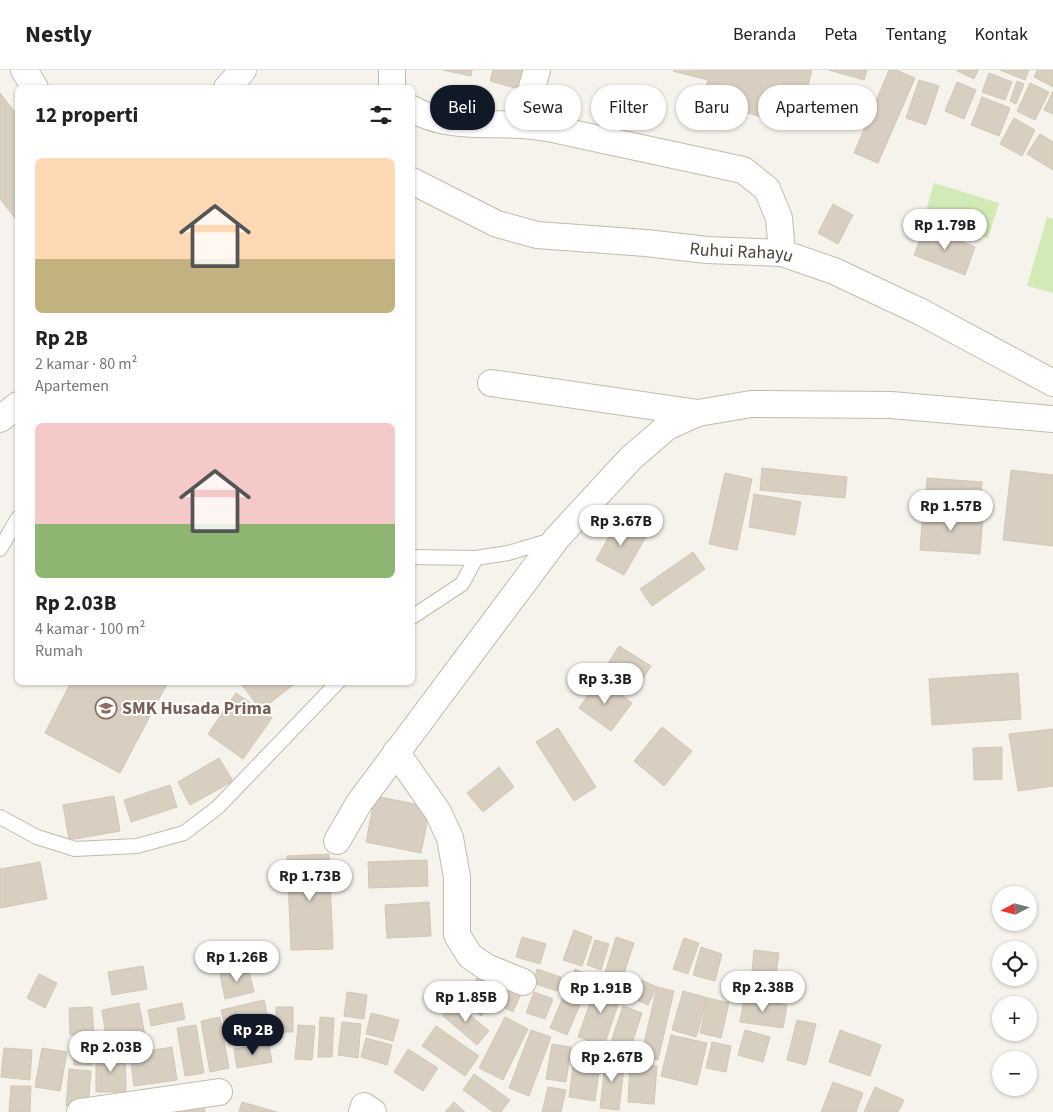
<!DOCTYPE html>
<html lang="id">
<head>
<meta charset="utf-8">
<style>
  body { margin:0; font-family:"Source Sans 3",sans-serif; background:#f2f2f2; color:#222; height:100vh; display:flex; flex-direction:column; font-size:19px; white-space:nowrap }
  * { box-sizing:border-box; margin:0 }
  p { font-size:16px; color:#767676 }
  .icon { flex:none; width:28px; height:28px; fill:none; stroke:currentColor; stroke-width:2; stroke-linecap:round; stroke-linejoin:round }
  .map { position:relative; flex:1; overflow:hidden }
  .sheet { position:absolute; left:15px; top:15px; width:400px; height:600px; display:flex; flex-direction:column; background:#fff; border-radius:8px; box-shadow:0 1px 4px #0004 }
  .sheet>* { flex:none }
  .banner { position:absolute; left:430px; top:15px; width:475px; height:45px; display:flex; gap:10px }
  .needle { width:32px; rotate:263deg }
  .fabs { position:absolute; left:992px; top:816px; display:grid; gap:10px }
  .fabs a { display:grid; place-items:center; width:45px; height:45px; border-radius:50%; background:#fff; box-shadow:0 1px 4px #0004; font-size:25px }
  .price { position:absolute; translate:-50% -42px; padding:0 11px; border-radius:18px; background:#fff; color:#222; font-size:16px; line-height:32px; filter:drop-shadow(0 1px 2px #0008) }
  .price::after { content:''; position:absolute; left:50%; top:30px; width:15px; height:11px; margin-left:-8px; background:inherit; clip-path:polygon(0 0,100% 0,50% 100%) }
  .price.current { background:#111827; color:#fff }
  ul { padding:0; list-style:none }
  li { display:grid; align-content:center; gap:10px; height:265px; padding:0 20px }
  li span { display:grid; place-items:center; height:155px; border-radius:8px; color:#555 }
  li>.icon { margin-inline-start:auto }
  span .icon { width:90px; height:90px; fill:#fffc; stroke-width:1 }
  li b { font-size:21px }
  h2 { display:flex; justify-content:space-between; align-items:center; height:60px; padding:0 20px; font-size:21px }
  .tag { padding:0 18px; border-radius:22px; background:#fff; box-shadow:0 1px 4px #0004; font-size:18px; line-height:45px }
  .tag.current { background:#111827; color:#fff }
  header { display:flex; align-items:center; gap:30px; box-sizing:border-box; height:70px; padding:0 25px; background:#fff; border-bottom:1px solid #e0e0e0 }
  header strong { font-size:24px }
  nav { display:flex; gap:28px; margin-inline-start:auto; font-size:18px }
  .map>svg:first-child { display:block }
  .green { fill:#d2eab5 }
  .building { fill:#d8cfc1; stroke:#d3c7b4 }
  .lines { fill:none; stroke-linecap:round; stroke-linejoin:round }
  .service-casing { stroke:#c2bbae; stroke-width:16 }
  .minor-casing { stroke:#c2bbae; stroke-width:28 }
  .service { stroke:#fff; stroke-width:14 }
  .minor { stroke:#fff; stroke-width:26 }
  .labels { text-anchor:middle; stroke-width:4; stroke-linejoin:round; paint-order:stroke }
  .street-label { font-size:18px; fill:#4b4439; stroke:#fff }
  .education-label { font-size:18px; font-weight:bold; fill:#785e54; stroke:#fff; text-anchor:start }
</style>
</head>
<body>
<header>
<strong>Nestly</strong>
<nav><a>Beranda</a><a>Peta</a><a>Tentang</a><a>Kontak</a></nav>
</header>
<div class="map">
<svg width="1053" height="1042" viewBox="0 0 1053 1042">
  <rect width="100%" height="100%" fill="#f6f3ec"/>
  <g class="green">
    <polygon points="934,113 999,133 988,168 924,148"/>
    <polygon points="1047,147 1053,149 1053,223 1027,216"/>
  </g>
  <g class="building">
    <polygon points="443,0 472,0 471,6"/>
    <polygon points="493,0 532,0 526,21 490,11"/>
    <polygon points="812,0 803,35 768,25 762,47 702,30 708,10 673,1"/>
    <polygon points="829,0 867,0 864,10"/>
    <polygon points="889,0 896,0 915,8 878,93 854,83"/>
    <polygon points="957,0 978,0 974,9 957,1"/>
    <polygon points="1000,0 1029,0 1025,10"/>
    <polygon points="1037,0 1053,0 1053,17 1034,7"/>
    <polygon points="989,3 1012,12 1005,30 982,22"/>
    <polygon points="919,10 939,16 926,55 906,48"/>
    <polygon points="1017,11 1024,14 1016,34 1010,31"/>
    <polygon points="957,12 976,20 964,49 945,41"/>
    <polygon points="1030,13 1049,22 1035,50 1017,41"/>
    <polygon points="1053,21 1053,44 1044,40"/>
    <polygon points="0,23 18,46 18,152 0,129"/>
    <polygon points="982,27 1010,38 999,66 971,55"/>
    <polygon points="1014,48 1035,60 1022,86 1000,74"/>
    <polygon points="1040,64 1053,72 1053,100 1027,84"/>
    <polygon points="833,134 853,145 838,174 818,163"/>
    <polygon points="925,157 975,177 965,205 914,185"/>
    <polygon points="762,398 847,407 845,428 760,420"/>
    <polygon points="1011,400 1053,405 1053,476 1003,470"/>
    <polygon points="725,403 752,409 737,480 709,474"/>
    <polygon points="927,408 982,412 980,440 925,435"/>
    <polygon points="754,424 801,432 795,465 749,457"/>
    <polygon points="923,440 983,445 980,484 920,480"/>
    <polygon points="619,448 647,465 624,505 596,490"/>
    <polygon points="693,482 705,499 652,536 640,519"/>
    <polygon points="619,576 651,596 634,623 602,603"/>
    <polygon points="1018,603 1021,649 932,655 929,609"/>
    <polygon points="600,609 632,633 611,661 579,638"/>
    <polygon points="71,612 168,612 120,703 45,663"/>
    <polygon points="244,612 297,612 261,640 241,614"/>
    <polygon points="236,623 272,648 243,689 208,664"/>
    <polygon points="662,657 692,681 664,716 634,691"/>
    <polygon points="558,658 596,717 574,731 536,672"/>
    <polygon points="1053,659 1053,716 1018,721 1009,664"/>
    <polygon points="1002,677 1002,709 974,710 973,678"/>
    <polygon points="219,688 233,711 190,735 178,712"/>
    <polygon points="499,697 514,717 483,742 467,723"/>
    <polygon points="170,715 177,737 131,752 124,730"/>
    <polygon points="114,726 120,761 69,770 63,735"/>
    <polygon points="375,726 430,737 421,783 366,772"/>
    <polygon points="329,784 333,879 291,880 287,786"/>
    <polygon points="427,790 428,816 369,818 368,792"/>
    <polygon points="40,792 47,829 0,838 0,799"/>
    <polygon points="429,832 431,866 387,868 385,835"/>
    <polygon points="574,860 592,867 582,896 563,890"/>
    <polygon points="522,867 546,874 540,894 516,887"/>
    <polygon points="616,867 634,873 622,909 605,903"/>
    <polygon points="684,868 699,873 688,904 673,899"/>
    <polygon points="595,870 609,874 601,900 587,895"/>
    <polygon points="701,877 722,884 715,911 693,905"/>
    <polygon points="754,880 779,883 776,905 752,902"/>
    <polygon points="143,896 147,919 112,925 108,902"/>
    <polygon points="248,898 254,922 225,929 220,904"/>
    <polygon points="537,899 561,907 557,921 533,913"/>
    <polygon points="575,899 592,907 567,965 550,958"/>
    <polygon points="480,901 522,922 513,942 471,921"/>
    <polygon points="39,904 57,913 45,938 27,928"/>
    <polygon points="634,907 657,917 648,935 626,925"/>
    <polygon points="748,907 788,912 786,929 746,924"/>
    <polygon points="598,911 623,920 604,976 578,967"/>
    <polygon points="465,916 489,936 481,946 457,926"/>
    <polygon points="657,917 674,921 658,990 641,986"/>
    <polygon points="683,921 708,928 696,967 672,960"/>
    <polygon points="347,922 367,925 364,949 344,946"/>
    <polygon points="534,922 553,929 545,949 526,943"/>
    <polygon points="708,928 729,933 721,968 700,963"/>
    <polygon points="744,928 787,935 783,958 740,952"/>
    <polygon points="264,930 272,965 229,975 221,940"/>
    <polygon points="455,932 489,961 477,975 443,946"/>
    <polygon points="139,933 145,966 107,973 102,940"/>
    <polygon points="182,933 185,949 151,956 148,940"/>
    <polygon points="623,936 642,943 629,982 610,975"/>
    <polygon points="92,937 94,964 70,965 69,938"/>
    <rect x="276" y="937" width="17" height="25"/>
    <polygon points="371,943 399,950 393,971 366,964"/>
    <polygon points="220,947 229,998 210,1002 201,951"/>
    <polygon points="320,947 334,948 332,987 318,987"/>
    <polygon points="505,947 528,959 503,1010 479,998"/>
    <polygon points="797,950 816,954 806,995 787,990"/>
    <polygon points="342,952 361,954 358,988 338,985"/>
    <polygon points="196,955 204,1003 185,1006 177,958"/>
    <polygon points="298,955 315,956 312,990 295,989"/>
    <polygon points="436,956 479,986 465,1006 422,976"/>
    <polygon points="531,960 551,967 529,1026 509,1018"/>
    <polygon points="745,960 770,967 763,992 738,985"/>
    <polygon points="840,960 881,975 870,1006 829,992"/>
    <polygon points="671,965 707,973 697,1015 661,1006"/>
    <polygon points="366,968 392,975 387,995 361,987"/>
    <polygon points="712,972 731,976 726,1002 706,998"/>
    <polygon points="91,974 92,995 74,995 73,975"/>
    <polygon points="269,974 272,992 237,998 234,979"/>
    <polygon points="552,974 571,977 566,1012 546,1009"/>
    <polygon points="172,977 177,1010 134,1016 130,984"/>
    <polygon points="4,978 32,980 30,1010 1,1007"/>
    <polygon points="42,978 67,982 60,1021 35,1017"/>
    <polygon points="408,979 438,998 423,1021 394,1002"/>
    <polygon points="575,983 601,986 595,1031 569,1027"/>
    <polygon points="96,984 125,984 126,1022 96,1022"/>
    <polygon points="606,986 625,988 619,1040 600,1038"/>
    <polygon points="630,994 657,996 654,1034 628,1032"/>
    <polygon points="69,999 91,1001 88,1038 66,1036"/>
    <polygon points="474,1004 510,1030 501,1042 493,1042 463,1020"/>
    <polygon points="833,1012 863,1023 856,1042 821,1042"/>
    <polygon points="11,1016 31,1016 30,1042 9,1042"/>
    <polygon points="548,1017 566,1020 561,1042 542,1042"/>
    <polygon points="875,1017 904,1030 898,1042 864,1042"/>
    <polygon points="203,1030 205,1042 168,1042"/>
    <polygon points="242,1032 277,1042 239,1042"/>
    <polygon points="454,1032 465,1042 445,1042"/>
  </g>
  <g class="lines">
    <g class="service-casing">
      <g id="service">
        <polyline points="0,479 18,448"/>
        <polyline points="412,487 476,488 508,483 552,470"/>
        <polyline points="412,547 462,514 476,488"/>
        <polyline points="0,747 37,767 75,779 137,776 184,763 218,737 338,612"/>
      </g>
    </g>
    <g class="minor-casing">
      <g id="minor">
        <polyline points="24,0 35,18"/>
        <polyline points="227,18 243,0"/>
        <polyline points="392,18 392,0"/>
        <path d="M412,39C445,58 485,53 521,55C530,55 539,57 548,58L743,100L767,119L779,148L782,183"/>
        <polyline points="521,55 537,0"/>
        <path id="s1" d="M412,111L497,154L537,165L646,173L707,180L782,183L834,201L921,242L1053,313"/>
        <polyline points="491,313 698,343"/>
        <polyline points="0,349 18,335"/>
        <polyline points="396,682 438,742 450,768 457,807 457,865 470,886 486,897 523,912"/>
        <polyline points="337,771 359,733 557,468 631,388 667,357 698,343 751,334 891,335 1053,349"/>
        <polyline points="80,1042 219,1022"/>
        <polyline points="362,1042 364,1036 373,1042"/>
      </g>
    </g>
    <use href="#service" class="service"/>
    <use href="#minor" class="minor"/>
  </g>
  <defs>
    <g id="school-ring" transform="scale(1.125)"><circle r="9.5" fill="#fff" stroke="#8d6e63" stroke-width="1.5"/><path d="M0-5L7-2L0 1L-7-2ZM-4 1L0 2.5L4 1V4Q0 6-4 4Z" fill="#8d6e63"/></g>
  </defs>
  <g fill-rule="evenodd">
    <use href="#school-ring" x="106" y="638"/>
  </g>
  <g class="labels">
    <g class="street-label">
      <text dy="6" stroke="none"><textPath href="#s1" startOffset="342">Ruhui Rahayu</textPath></text>
    </g>
    <g class="education-label">
      <text x="122" y="644">SMK Husada Prima</text>
    </g>
  </g>
</svg>
<div class="fabs">
<a><svg class="needle" viewBox="-14 -14 28 28"><path d="M0-13l5 13h-10z" fill="#e53935"/><path d="M0 13l5-13h-10z" fill="#767676"/></svg></a>
<a><svg class="icon" aria-label="locate" viewBox="0 0 24 24"><circle cx="12" cy="12" r="6"/><path d="M12 2v4M12 18v4M2 12h4M18 12h4"/></svg></a>
<a>+</a>
<a>−</a>
</div>
<b class="price" style="left:945px;top:181px">Rp 1.79B</b>
<b class="price" style="left:951px;top:462px">Rp 1.57B</b>
<b class="price" style="left:621px;top:477px">Rp 3.67B</b>
<b class="price" style="left:605px;top:635px">Rp 3.3B</b>
<b class="price" style="left:310px;top:832px">Rp 1.73B</b>
<b class="price" style="left:237px;top:913px">Rp 1.26B</b>
<b class="price" style="left:763px;top:943px">Rp 2.38B</b>
<b class="price" style="left:601px;top:944px">Rp 1.91B</b>
<b class="price" style="left:466px;top:953px">Rp 1.85B</b>
<b class="price current" style="left:253px;top:986px">Rp 2B</b>
<b class="price" style="left:111px;top:1003px">Rp 2.03B</b>
<b class="price" style="left:612px;top:1013px">Rp 2.67B</b>
<div class="banner">
<a class="tag current">Beli</a>
<a class="tag">Sewa</a>
<a class="tag">Filter</a>
<a class="tag">Baru</a>
<a class="tag">Apartemen</a>
</div>
<section class="sheet">
<h2>12 properti<svg class="icon" aria-label="filters" viewBox="0 0 24 24"><path d="M4 7h16M4 17h16"/><circle cx="9" cy="7" r="2"/><circle cx="15" cy="17" r="2"/></svg></h2>
<ul>
<li><span style="background:linear-gradient(#ffd9b3 65%,#c2b280 0)"><svg class="icon" aria-label="home" viewBox="0 0 24 24"><path d="M3 11l9-7 9 7M6 9v11h12V9"/></svg></span><div><b>Rp 2B</b><p>2 kamar · 80 m²</p><p>Apartemen</p></div></li>
<li><span style="background:linear-gradient(#f6c9c9 65%,#8fb573 0)"><svg class="icon" aria-label="home" viewBox="0 0 24 24"><path d="M3 11l9-7 9 7M6 9v11h12V9"/></svg></span><div><b>Rp 2.03B</b><p>4 kamar · 100 m²</p><p>Rumah</p></div></li>
</ul>
</section>
</div>
</body>
</html>
